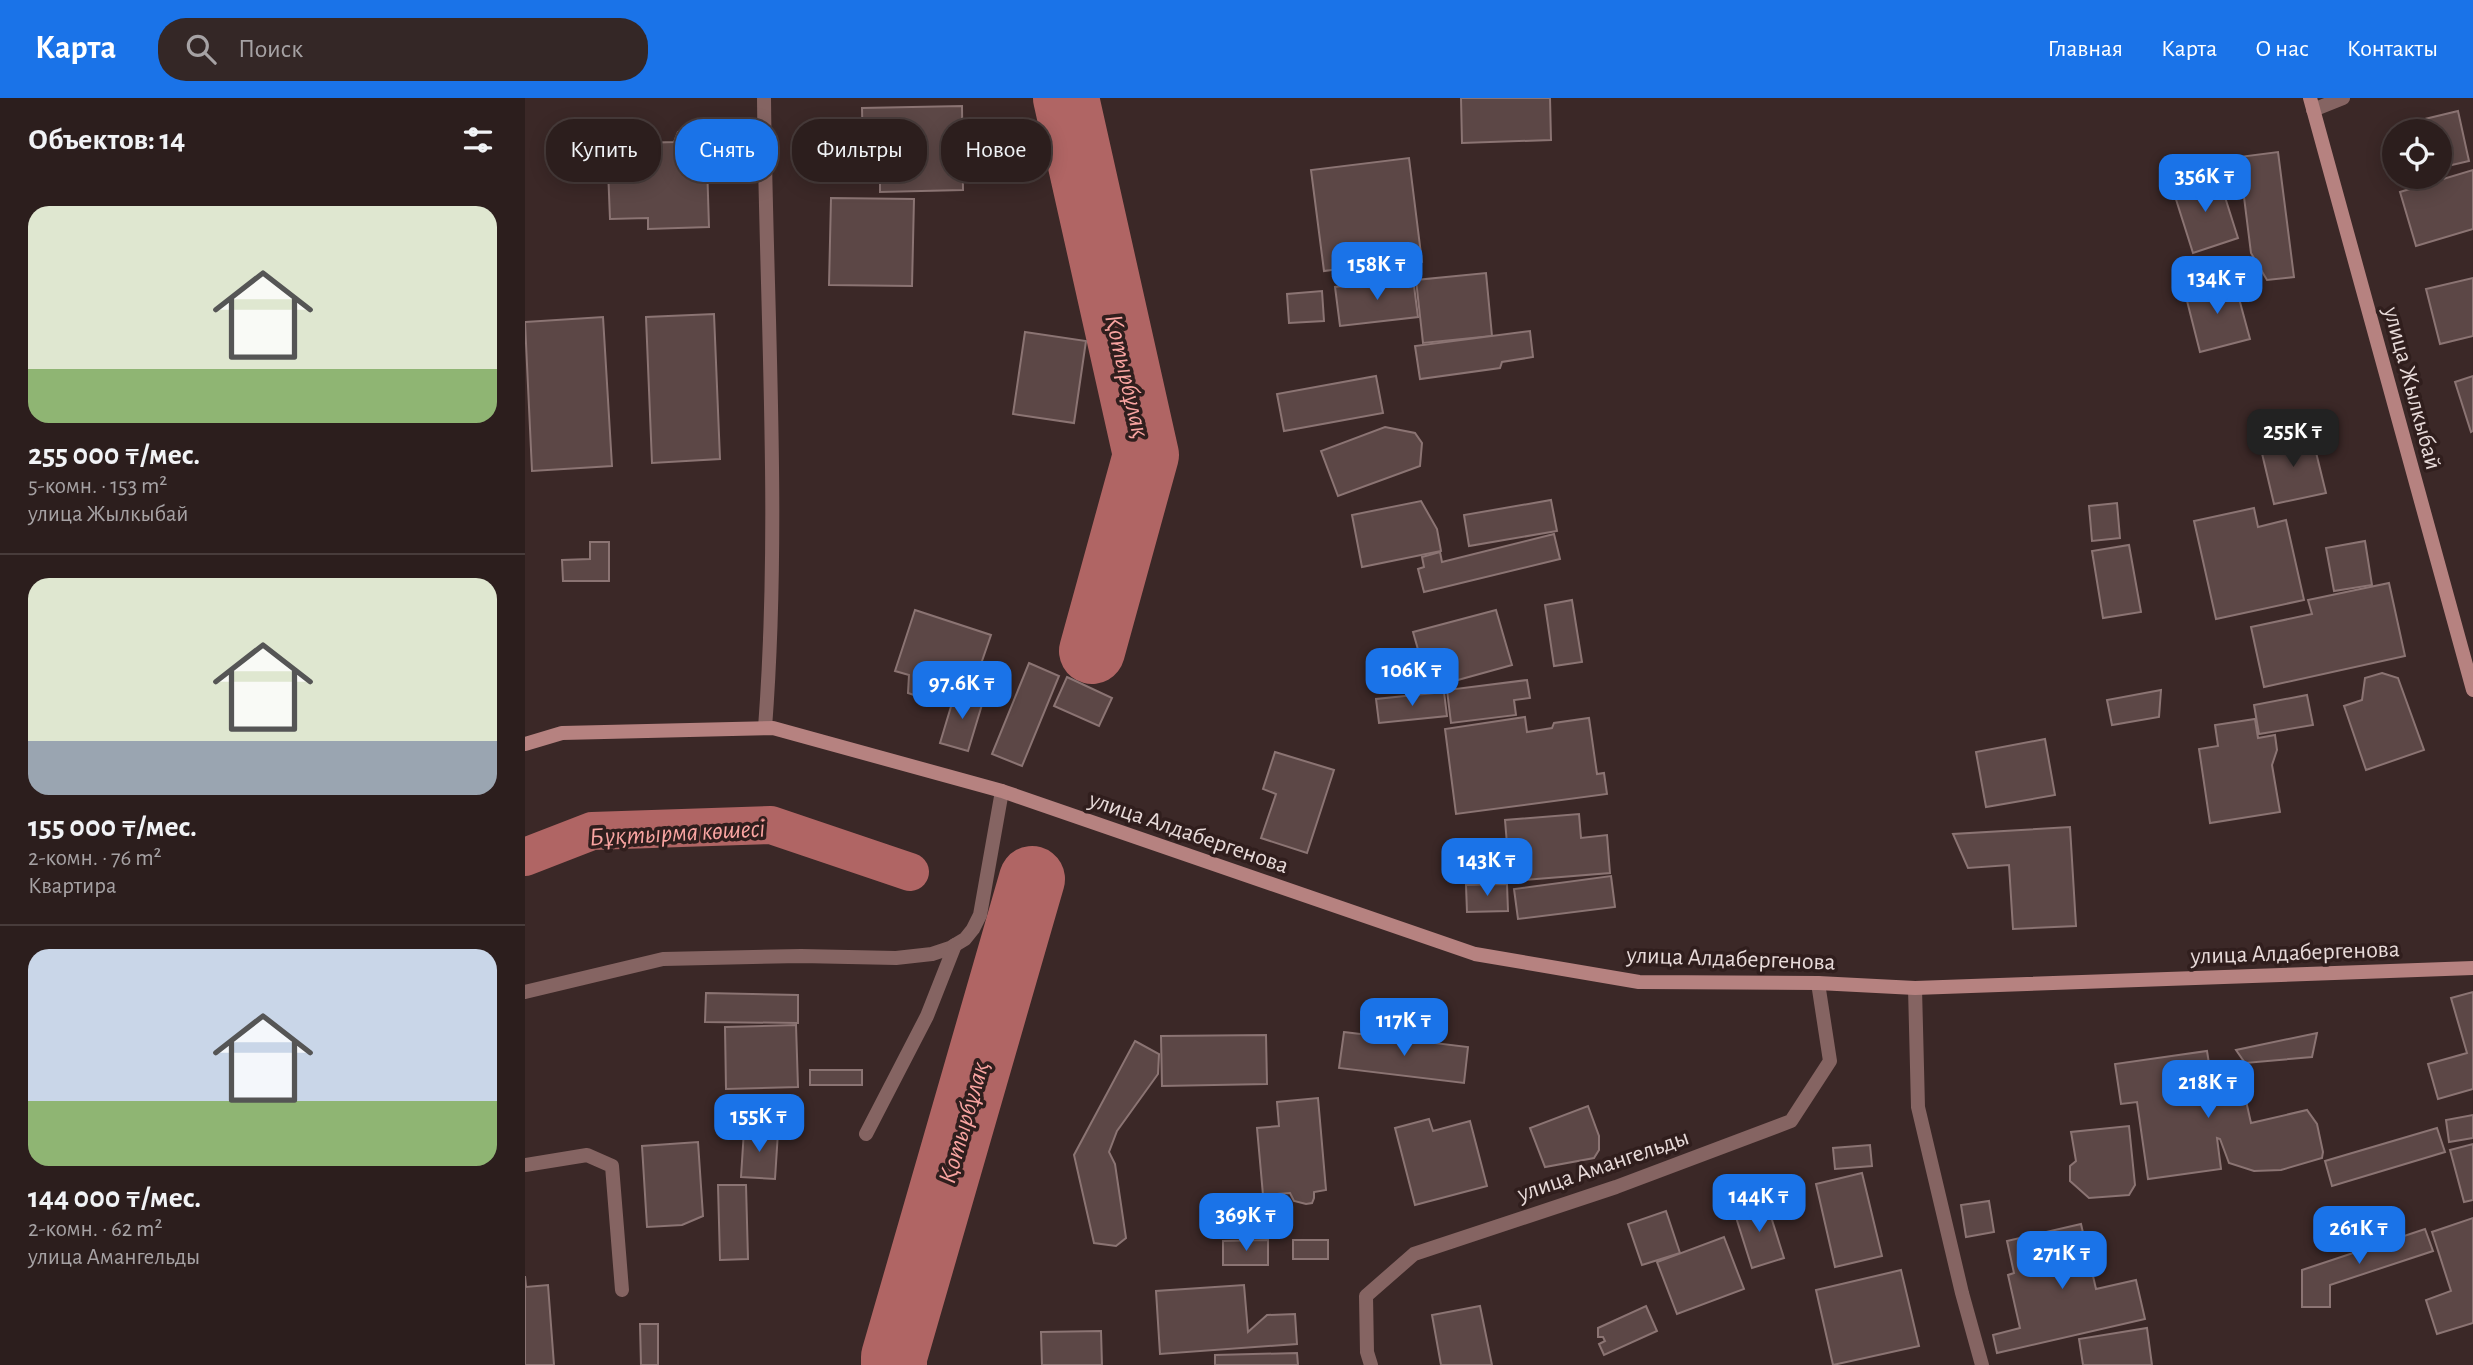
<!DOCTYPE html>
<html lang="ru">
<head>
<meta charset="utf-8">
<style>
  body { margin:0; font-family:"Alegreya Sans",sans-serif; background:#342726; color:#f1f3f6; height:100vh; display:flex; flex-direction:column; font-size:26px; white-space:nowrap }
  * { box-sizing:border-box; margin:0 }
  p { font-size:23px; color:#a6a2a4 }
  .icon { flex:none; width:38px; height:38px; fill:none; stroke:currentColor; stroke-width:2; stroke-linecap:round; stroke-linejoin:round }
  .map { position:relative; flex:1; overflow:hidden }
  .panel { display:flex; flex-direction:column; background:#2c1e1d; width:525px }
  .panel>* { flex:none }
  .hud { position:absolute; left:21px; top:21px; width:665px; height:63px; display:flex; gap:14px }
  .controls { position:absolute; left:1857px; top:21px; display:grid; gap:14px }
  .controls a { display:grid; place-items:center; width:70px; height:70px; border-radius:50%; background:#2c1e1d; box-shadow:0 4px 18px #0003,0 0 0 2px #483c3b; font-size:35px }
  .price { position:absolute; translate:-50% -60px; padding:0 16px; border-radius:14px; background:#1a73e8; color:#fff; font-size:23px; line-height:46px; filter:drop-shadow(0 2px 4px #0008) }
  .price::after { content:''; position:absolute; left:50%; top:42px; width:21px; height:16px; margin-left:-10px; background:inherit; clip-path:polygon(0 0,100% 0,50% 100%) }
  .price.current { background:#222; color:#fff }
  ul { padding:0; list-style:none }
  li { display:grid; align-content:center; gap:14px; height:371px; padding:0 28px }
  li+li { border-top:2px solid #483c3b }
  li span { display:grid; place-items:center; height:217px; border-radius:21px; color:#555 }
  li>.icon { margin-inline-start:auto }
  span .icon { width:126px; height:126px; fill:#fffc; stroke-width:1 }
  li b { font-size:30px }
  h2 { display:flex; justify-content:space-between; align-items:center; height:84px; padding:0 28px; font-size:30px }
  .pill { padding:0 24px; border-radius:28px; background:#2c1e1d; box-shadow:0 4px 18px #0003,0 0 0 2px #483c3b; font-size:24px; line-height:63px }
  .pill.current { background:#1a73e8; color:#fff }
  header { display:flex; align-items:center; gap:42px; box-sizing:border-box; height:98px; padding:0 35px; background:#1a73e8; color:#fff }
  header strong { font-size:33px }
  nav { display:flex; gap:38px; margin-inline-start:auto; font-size:24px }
  .search { width:490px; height:63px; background:#342726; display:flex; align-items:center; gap:18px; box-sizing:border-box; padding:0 24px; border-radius:28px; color:#a6a2a4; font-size:26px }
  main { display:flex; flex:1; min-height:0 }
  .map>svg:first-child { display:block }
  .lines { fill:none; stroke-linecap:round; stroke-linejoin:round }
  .canal { stroke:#b06564; stroke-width:38 }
  .river { stroke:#b06564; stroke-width:66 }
  .building { fill:#5c4746; stroke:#8b7473; stroke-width:2 }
  .street { stroke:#856462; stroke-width:14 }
  .secondary { stroke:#b68280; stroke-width:14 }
  .labels { text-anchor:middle; stroke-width:7; stroke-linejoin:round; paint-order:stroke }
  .street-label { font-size:24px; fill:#e8dbda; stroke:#301e1d }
  .water-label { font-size:26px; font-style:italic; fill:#faa5a2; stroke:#301e1d }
</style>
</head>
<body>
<header>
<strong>Карта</strong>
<div class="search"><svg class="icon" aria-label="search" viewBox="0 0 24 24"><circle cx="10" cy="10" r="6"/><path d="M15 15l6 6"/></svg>Поиск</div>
<nav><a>Главная</a><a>Карта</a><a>О нас</a><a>Контакты</a></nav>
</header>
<main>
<section class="panel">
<h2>Объектов: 14<svg class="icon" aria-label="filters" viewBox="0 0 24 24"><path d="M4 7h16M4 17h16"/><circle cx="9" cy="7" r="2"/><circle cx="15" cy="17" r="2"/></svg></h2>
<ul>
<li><span style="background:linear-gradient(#dfe7d0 75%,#8fb573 0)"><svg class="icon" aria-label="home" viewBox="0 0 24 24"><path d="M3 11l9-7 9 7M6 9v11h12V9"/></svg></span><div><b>255 000 ₸/мес.</b><p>5-комн. · 153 m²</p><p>улица Жылкыбай</p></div></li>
<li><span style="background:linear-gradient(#dfe7d0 75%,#9aa5b1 0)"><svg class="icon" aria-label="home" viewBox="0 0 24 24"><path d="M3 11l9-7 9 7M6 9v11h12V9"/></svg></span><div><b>155 000 ₸/мес.</b><p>2-комн. · 76 m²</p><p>Квартира</p></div></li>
<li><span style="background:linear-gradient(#c9d6e8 70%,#8fb573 0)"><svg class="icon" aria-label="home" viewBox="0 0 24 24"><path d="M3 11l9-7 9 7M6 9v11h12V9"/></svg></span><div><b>144 000 ₸/мес.</b><p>2-комн. · 62 m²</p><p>улица Амангельды</p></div></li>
</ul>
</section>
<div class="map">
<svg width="1948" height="1267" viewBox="0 0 1948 1267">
  <rect width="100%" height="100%" fill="#3b2827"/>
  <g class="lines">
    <polyline class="canal" points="0,759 67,733 246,727 385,774"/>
    <g class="river">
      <polyline points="541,0 621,357 567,553"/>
      <polyline points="369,1267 369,1259 507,781"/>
    </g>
  </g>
  <g class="building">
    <polygon points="936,0 1025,0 1026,42 937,45"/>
    <polygon points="437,8 438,92 355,94 355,57 338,57 337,10"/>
    <polygon points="1933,13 1944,63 1914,70 1914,33 1881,33 1879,26"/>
    <polygon points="153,34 181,34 184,129 123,131 123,120 85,121 82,46 149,44"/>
    <polygon points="1753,54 1769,179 1742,182 1726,155 1714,59"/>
    <polygon points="884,60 897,164 837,172 828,169 799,173 786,72"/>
    <polygon points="1948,72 1948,131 1891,148 1875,94"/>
    <polygon points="1693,77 1713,140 1668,155 1648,92"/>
    <polygon points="306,100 389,101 387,188 304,187"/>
    <polygon points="961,175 967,238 898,245 891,182"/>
    <polygon points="888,180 893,219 815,228 810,189"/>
    <polygon points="1948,180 1948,238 1915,246 1901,191"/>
    <polygon points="1709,182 1725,241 1675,254 1660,195"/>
    <polygon points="797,193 799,223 764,225 762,196"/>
    <polygon points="189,216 195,361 127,365 121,219"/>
    <polygon points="78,219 87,368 7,373 0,224"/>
    <polygon points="1005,233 1008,259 977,264 975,270 895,281 890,248"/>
    <polygon points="500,234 561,243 549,325 488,316"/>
    <polygon points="851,278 858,315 759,333 752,296"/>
    <polygon points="1948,278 1948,333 1946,334 1930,284"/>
    <polygon points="860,329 890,335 897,345 895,368 813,398 796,353"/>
    <polygon points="1786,334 1801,395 1749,406 1735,347"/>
    <polygon points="1026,402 1032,433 944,448 939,417"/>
    <polygon points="896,403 912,431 916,453 837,469 827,417"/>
    <polygon points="1592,405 1595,440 1567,443 1564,408"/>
    <polygon points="1729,410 1733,429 1761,422 1779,502 1691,521 1669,423"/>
    <polygon points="1029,436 1035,461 899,494 893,471 899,469 897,459 915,454 917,464"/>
    <polygon points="1840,443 1847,487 1809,493 1801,450"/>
    <polygon points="65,444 84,444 84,483 38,483 37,462 65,461"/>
    <polygon points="1604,447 1616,514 1578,520 1567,453"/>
    <polygon points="1864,485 1880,558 1739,589 1726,529 1787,516 1783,502"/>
    <polygon points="1047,502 1057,564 1029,568 1020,507"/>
    <polygon points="390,512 466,537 448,589 418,579 410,604 383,595 384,577 370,573"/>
    <polygon points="971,512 987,567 904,590 888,534"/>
    <polygon points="504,565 534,578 497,668 467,656"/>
    <polygon points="1857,575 1873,580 1899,652 1841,672 1819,608 1837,602 1840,580"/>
    <polygon points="542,579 587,600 574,628 529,608"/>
    <polygon points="1002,582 1005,600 989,602 991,617 926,625 922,592"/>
    <polygon points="431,592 459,600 443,653 415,645"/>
    <polygon points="1636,592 1634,619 1587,627 1582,602"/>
    <polygon points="919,594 922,618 854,625 851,601"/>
    <polygon points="1782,597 1788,627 1734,636 1729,607"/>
    <polygon points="1000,619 1002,634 1027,630 1029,625 1064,620 1072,676 1079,675 1082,696 931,716 920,631"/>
    <polygon points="1730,621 1733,640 1750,637 1752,652 1747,667 1755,714 1685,725 1674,651 1693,648 1690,627"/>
    <polygon points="1520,641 1530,697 1461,709 1451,654"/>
    <polygon points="750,654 809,672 782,755 736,740 751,696 738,691"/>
    <polygon points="1054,716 1056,740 1082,737 1085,775 985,783 980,722"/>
    <polygon points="1545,729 1551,828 1488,831 1484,767 1443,770 1428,736"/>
    <polygon points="1086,778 1090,809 993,821 989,791"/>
    <polygon points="982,786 983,813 942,814 941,787"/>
    <polygon points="1948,894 1948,991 1913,1001 1903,966 1942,955 1926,900"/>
    <polygon points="181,895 273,897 273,925 180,924"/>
    <polygon points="271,927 273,989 201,991 200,929"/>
    <polygon points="819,934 943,949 939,985 814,970"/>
    <polygon points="1792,935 1787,959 1720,965 1711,952"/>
    <polygon points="741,937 742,986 637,988 636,938"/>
    <polygon points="610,943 634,956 633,976 592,1033 584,1054 590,1066 601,1140 591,1148 569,1145 549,1057"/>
    <polygon points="1682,953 1686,978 1708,975 1717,985 1726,1025 1782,1012 1792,1026 1798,1054 1797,1060 1756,1072 1729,1073 1704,1065 1695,1041 1692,1040 1696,1071 1623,1081 1612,1004 1596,1006 1590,966"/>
    <rect x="285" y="972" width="52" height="15"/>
    <polygon points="793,1000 801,1092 789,1094 789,1100 787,1105 781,1106 769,1103 765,1095 738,1097 732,1030 754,1028 752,1004"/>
    <polygon points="1063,1008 1074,1038 1074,1052 1069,1060 1020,1069 1005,1030"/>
    <polygon points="1948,1017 1948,1040 1924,1044 1921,1022"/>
    <polygon points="904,1021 908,1033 945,1023 962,1088 890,1107 870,1030"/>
    <polygon points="1604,1028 1610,1087 1604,1097 1564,1100 1545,1083 1545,1068 1551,1063 1546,1034"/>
    <polygon points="1912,1030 1920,1054 1807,1088 1800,1063"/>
    <polygon points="219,1032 253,1034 250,1081 216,1079"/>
    <polygon points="173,1044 178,1118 157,1127 122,1129 117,1048"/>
    <polygon points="1948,1046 1948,1102 1939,1104 1925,1052"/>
    <polygon points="1345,1047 1347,1068 1310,1071 1308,1050"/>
    <polygon points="1337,1075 1357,1158 1310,1169 1291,1086"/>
    <polygon points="193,1087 221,1087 223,1161 195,1162"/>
    <polygon points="1241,1103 1259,1160 1227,1170 1209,1113"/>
    <polygon points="1464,1103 1469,1134 1441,1139 1436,1107"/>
    <polygon points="1141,1113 1155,1155 1117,1167 1103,1126"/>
    <polygon points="1948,1120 1948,1225 1912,1236 1901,1202 1926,1193 1907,1134"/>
    <polygon points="1556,1126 1571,1191 1611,1182 1620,1221 1472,1255 1468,1237 1495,1230 1483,1177 1489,1175 1482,1143"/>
    <polygon points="1900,1131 1908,1153 1805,1187 1805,1209 1777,1209 1777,1172"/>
    <polygon points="1199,1139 1219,1191 1152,1216 1132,1164"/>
    <polygon points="743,1142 743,1167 698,1167 698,1143"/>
    <rect x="768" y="1142" width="35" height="19"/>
    <polygon points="1376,1172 1394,1248 1308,1267 1291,1192"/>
    <polygon points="0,1178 1,1189 23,1187 29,1267 0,1267"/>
    <polygon points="719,1187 723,1234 742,1217 770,1216 772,1246 635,1256 631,1193"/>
    <polygon points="955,1208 967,1267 916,1267 907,1217"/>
    <polygon points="1121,1208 1132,1233 1079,1257 1074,1246 1080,1243 1078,1239 1073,1239 1073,1230"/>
    <polygon points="115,1226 133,1226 133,1267 116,1267"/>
    <polygon points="1622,1230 1627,1267 1558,1267 1554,1241"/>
    <polygon points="576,1233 577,1267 517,1267 516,1234"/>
    <polygon points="772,1255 773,1267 690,1267 690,1257"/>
  </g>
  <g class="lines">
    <g class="street">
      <path d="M239,0C241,210 256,420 240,630"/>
      <polyline points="1788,12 1818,0"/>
      <polyline points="1390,890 1393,1009 1437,1195 1457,1267"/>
      <polyline points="0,894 138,861 276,858 371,860 407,856 425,850 440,841 448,831 455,817 477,693"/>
      <polyline points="341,1036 402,918 430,847"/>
      <polyline points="0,1067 62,1057 87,1068 97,1192"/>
      <polyline points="846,1267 842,1254 841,1198 889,1156 1091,1089 1266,1023 1305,963 1293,885"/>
    </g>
    <g class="secondary">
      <polyline points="1785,0 1948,592"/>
      <polyline points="0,646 37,635 248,630 477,693 950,856 1114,884 1293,885 1390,890 1948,870"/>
    </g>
  </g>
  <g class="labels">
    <g class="street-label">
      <text transform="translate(1888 290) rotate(75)" y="8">улица Жылкыбай</text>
      <text transform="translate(664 734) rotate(19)" y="8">улица Алдабергенова</text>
      <text transform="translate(1770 854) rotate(-2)" y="8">улица Алдабергенова</text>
      <text transform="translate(1206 860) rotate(2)" y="8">улица Алдабергенова</text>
      <text transform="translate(1078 1067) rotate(-19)" y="8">улица Амангельды</text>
    </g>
    <g class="water-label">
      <text transform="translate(603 278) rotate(77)" y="9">Қотырбұлақ</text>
      <text transform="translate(152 734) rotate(-3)" y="9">Бұқтырма көшесі</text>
      <text transform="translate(438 1024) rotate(-74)" y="9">Қотырбұлақ</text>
    </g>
  </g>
</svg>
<div class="controls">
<a><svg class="icon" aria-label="locate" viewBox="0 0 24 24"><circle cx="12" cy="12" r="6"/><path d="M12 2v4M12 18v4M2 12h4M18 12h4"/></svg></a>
</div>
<b class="price" style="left:1680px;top:116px">356K ₸</b>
<b class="price" style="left:852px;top:204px">158K ₸</b>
<b class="price" style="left:1692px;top:218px">134K ₸</b>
<b class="price current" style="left:1768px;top:371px">255K ₸</b>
<b class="price" style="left:887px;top:610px">106K ₸</b>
<b class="price" style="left:437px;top:623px">97.6K ₸</b>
<b class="price" style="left:962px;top:800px">143K ₸</b>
<b class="price" style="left:879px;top:960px">117K ₸</b>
<b class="price" style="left:1683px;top:1022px">218K ₸</b>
<b class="price" style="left:234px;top:1056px">155K ₸</b>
<b class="price" style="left:1234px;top:1136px">144K ₸</b>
<b class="price" style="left:721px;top:1155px">369K ₸</b>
<b class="price" style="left:1834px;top:1168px">261K ₸</b>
<b class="price" style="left:1537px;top:1193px">271K ₸</b>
<div class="hud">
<a class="pill">Купить</a>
<a class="pill current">Снять</a>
<a class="pill">Фильтры</a>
<a class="pill">Новое</a>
</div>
</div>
</main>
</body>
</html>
